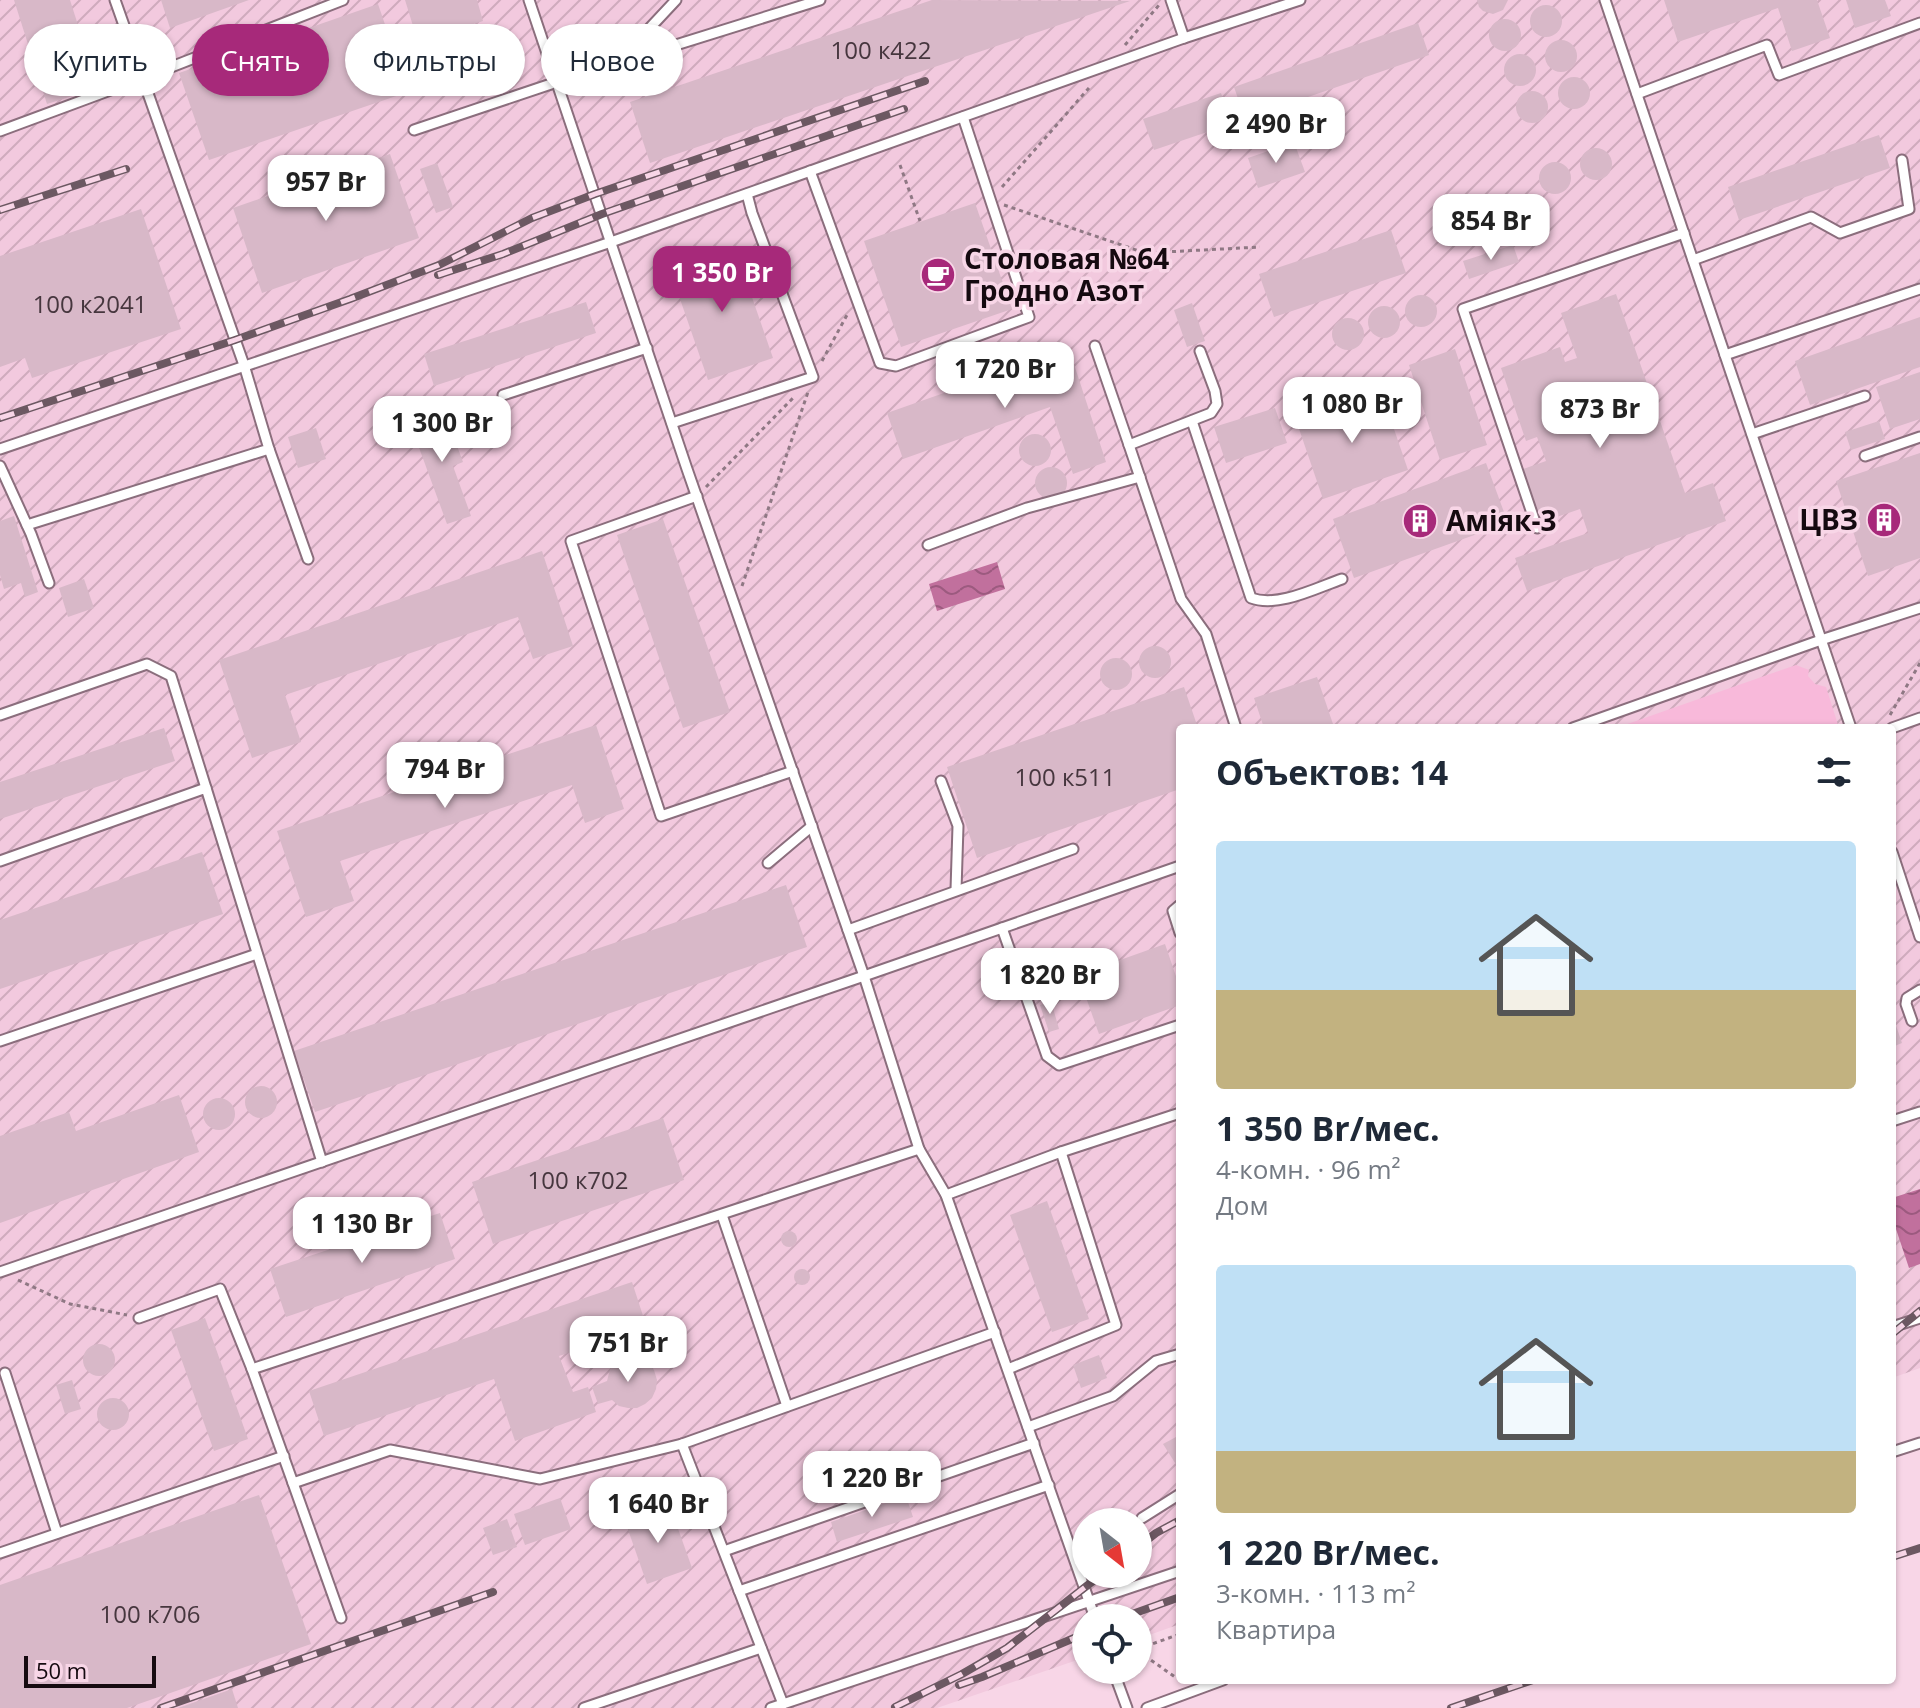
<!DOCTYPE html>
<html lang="ru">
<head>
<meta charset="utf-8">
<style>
  body { margin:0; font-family:"Open Sans",sans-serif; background:#f6f6f7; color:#1f2937; height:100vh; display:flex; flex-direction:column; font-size:30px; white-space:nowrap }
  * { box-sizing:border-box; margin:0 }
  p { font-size:26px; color:#747a83 }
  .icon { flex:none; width:44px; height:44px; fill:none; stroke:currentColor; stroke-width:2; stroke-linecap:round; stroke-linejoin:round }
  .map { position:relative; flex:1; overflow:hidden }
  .sheet { position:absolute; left:1176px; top:724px; width:720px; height:960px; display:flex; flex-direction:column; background:#fff; border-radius:8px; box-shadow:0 2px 6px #0004 }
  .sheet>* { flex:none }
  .banner { position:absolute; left:24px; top:24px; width:760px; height:72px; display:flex; gap:16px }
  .needle { width:52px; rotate:149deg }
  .controls { position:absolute; left:1072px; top:1508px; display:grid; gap:16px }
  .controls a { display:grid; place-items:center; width:80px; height:80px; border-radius:50%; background:#fff; box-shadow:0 2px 6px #0004; font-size:40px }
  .scale { position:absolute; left:24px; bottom:20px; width:132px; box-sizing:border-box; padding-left:8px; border:4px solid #150a10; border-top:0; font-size:22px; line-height:28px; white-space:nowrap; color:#150a10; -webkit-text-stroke:6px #f8d6e7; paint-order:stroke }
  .price { position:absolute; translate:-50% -68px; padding:0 18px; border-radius:16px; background:#fff; color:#222; font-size:26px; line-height:52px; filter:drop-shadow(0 2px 4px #0008) }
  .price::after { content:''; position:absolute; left:50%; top:48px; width:24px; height:18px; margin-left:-12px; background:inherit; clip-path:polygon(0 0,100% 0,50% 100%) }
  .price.active { background:#a7297a; color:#fff }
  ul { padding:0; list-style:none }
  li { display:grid; align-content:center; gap:16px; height:424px; padding:0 40px }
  li span { display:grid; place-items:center; height:248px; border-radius:8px; color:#555 }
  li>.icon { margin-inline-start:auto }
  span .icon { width:144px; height:144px; fill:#fffc; stroke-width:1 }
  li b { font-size:34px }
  h2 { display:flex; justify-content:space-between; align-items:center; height:96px; padding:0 40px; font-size:34px }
  .chip { padding:0 28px; border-radius:36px; background:#fff; box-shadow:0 2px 6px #0004; font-size:28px; line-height:72px }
  .chip.active { background:#a7297a; color:#fff }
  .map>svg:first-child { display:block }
  .industrial { fill:url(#industrial-furrows); fill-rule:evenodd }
  .grass { fill:#f8b9da }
  .water { fill:url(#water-waves) }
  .building { fill:#d8b8c8 }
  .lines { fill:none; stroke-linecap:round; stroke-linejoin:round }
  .lane-casing { stroke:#8b6e7d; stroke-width:13 }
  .path { stroke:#8f7884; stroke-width:3; stroke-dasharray:4 4; stroke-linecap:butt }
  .lane { stroke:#fff; stroke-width:9 }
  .rail-casing { stroke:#6c5862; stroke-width:8 }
  .rail { stroke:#f8d6e7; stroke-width:5; stroke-dasharray:15; stroke-linecap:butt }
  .labels { text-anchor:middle; stroke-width:7; stroke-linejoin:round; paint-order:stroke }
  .number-label { font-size:24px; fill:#46363e }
  .poi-label { font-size:28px; font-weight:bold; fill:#150a10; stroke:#f8d6e7; text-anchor:start }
</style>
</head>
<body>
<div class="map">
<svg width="1920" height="1708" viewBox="0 0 1920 1708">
  <defs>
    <pattern id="industrial-furrows" width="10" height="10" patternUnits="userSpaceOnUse" patternTransform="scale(2)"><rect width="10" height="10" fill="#f2c9de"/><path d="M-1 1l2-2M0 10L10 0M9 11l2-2" fill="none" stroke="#cfabbd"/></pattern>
    <pattern id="water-waves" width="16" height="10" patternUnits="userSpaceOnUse" patternTransform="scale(2)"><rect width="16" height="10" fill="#c1709d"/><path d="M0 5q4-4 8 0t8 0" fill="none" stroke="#9c5a7f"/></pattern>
  </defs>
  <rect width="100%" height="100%" fill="#f8d6e7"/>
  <path class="industrial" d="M0,0H1920V1368L1892,1378V728H1180V1624L1138,1639V1618H1086V1657L937,1708H0ZM1086,1522H1138V1574H1086Z"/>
  <polygon class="grass" points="1796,665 1809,670 1808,676 1815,684 1826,687 1839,728 1616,728"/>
  <g class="water">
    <polygon points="997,562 1005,589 937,611 929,584"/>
    <polygon points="1920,1189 1920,1264 1909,1268 1892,1217 1892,1198"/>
  </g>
  <g class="building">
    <polygon points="14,0 70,0 98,88 47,104"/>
    <polygon points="161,0 249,0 170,28"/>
    <polygon points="405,0 477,0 483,21 418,42"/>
    <polygon points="932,0 1130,1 650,163 630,102"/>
    <polygon points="1477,0 1508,0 1503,10 1493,14 1483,11 1479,7"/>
    <polygon points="1664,0 1817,0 1830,38 1792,51 1778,8 1678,42"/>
    <polygon points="1846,0 1885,0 1891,16 1855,28"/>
    <polygon points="378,4 408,92 209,160 179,73"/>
    <circle cx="1546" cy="21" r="16"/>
    <circle cx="1505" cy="35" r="16"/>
    <polygon points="1418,23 1429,55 1245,119 1234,87"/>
    <circle cx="1561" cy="56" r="16"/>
    <circle cx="1520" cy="70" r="16"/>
    <circle cx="1574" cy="93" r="16"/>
    <circle cx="1532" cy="107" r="16"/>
    <polygon points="1221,93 1231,124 1154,150 1143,119"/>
    <polygon points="1879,135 1890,168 1739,220 1728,187"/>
    <polygon points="1294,142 1305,172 1258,188 1248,158"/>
    <circle cx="1596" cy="164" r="16"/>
    <polygon points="390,154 419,238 262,293 233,208"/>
    <circle cx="1555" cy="178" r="16"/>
    <polygon points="437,163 453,207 436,213 420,169"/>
    <polygon points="975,203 1012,309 901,347 864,241"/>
    <polygon points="141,209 181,329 32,378 25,358 0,367 0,256"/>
    <polygon points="1391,230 1406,273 1274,317 1259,274"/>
    <polygon points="1513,245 1519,262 1469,279 1463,261"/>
    <polygon points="735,248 773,358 708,380 670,270"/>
    <polygon points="1616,294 1685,493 1713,483 1726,521 1527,591 1515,558 1588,533 1580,509 1542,522 1523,469 1546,461 1537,437 1526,441 1501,368 1560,347 1565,362 1577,358 1561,313"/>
    <circle cx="1421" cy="311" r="16"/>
    <polygon points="586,302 596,333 434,386 424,354"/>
    <polygon points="1192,303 1205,341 1187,347 1174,310"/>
    <circle cx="1384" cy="322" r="16"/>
    <polygon points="1920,317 1920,367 1810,405 1795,361"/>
    <circle cx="1348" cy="334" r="16"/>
    <polygon points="1069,349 1106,462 1073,474 1050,407 903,459 887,413"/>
    <polygon points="1455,349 1487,445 1440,460 1409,365"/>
    <polygon points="1920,372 1920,419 1890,429 1876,387"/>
    <polygon points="1381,391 1408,470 1323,499 1296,420"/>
    <polygon points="1275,408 1287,443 1226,463 1214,427"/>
    <polygon points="444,411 463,462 453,466 471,516 447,524 410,423"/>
    <polygon points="1879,421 1885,439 1851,450 1845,432"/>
    <polygon points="316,428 326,459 298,468 288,437"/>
    <circle cx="1035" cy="450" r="16"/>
    <polygon points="1920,453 1920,558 1868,576 1836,481"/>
    <polygon points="1486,463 1508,523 1354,578 1333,519"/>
    <circle cx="1051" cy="483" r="16"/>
    <polygon points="14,516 38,592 25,597 21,583 4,589 0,575 0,521"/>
    <polygon points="663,519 730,712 683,728 617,535"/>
    <polygon points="542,551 573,646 533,659 518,617 285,695 301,742 252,758 219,660"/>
    <polygon points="84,579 94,608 68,617 59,588"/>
    <circle cx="1155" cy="662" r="16"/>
    <circle cx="1116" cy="674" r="16"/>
    <polygon points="1317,677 1333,724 1320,728 1264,728 1254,698"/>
    <polygon points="1184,687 1198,728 1180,728 1180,789 977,858 947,767"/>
    <polygon points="596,725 624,809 585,823 572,785 340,861 354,901 306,917 277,831"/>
    <polygon points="164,728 175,761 0,819 0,782"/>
    <polygon points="202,852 223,914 0,989 0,920"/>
    <polygon points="786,885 807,947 315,1112 294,1051"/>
    <polygon points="1165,944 1180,988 1180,1005 1099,1034 1078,975"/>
    <polygon points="1051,1001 1059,1029 1049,1032 1040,1005"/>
    <polygon points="1892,1014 1902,1043 1892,1047"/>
    <circle cx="261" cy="1102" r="16"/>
    <polygon points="179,1095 199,1152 0,1223 0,1136 69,1112 76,1131"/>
    <circle cx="219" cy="1114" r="16"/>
    <polygon points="663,1118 684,1180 493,1244 472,1182"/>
    <polygon points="1047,1201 1089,1319 1052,1332 1010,1215"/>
    <polygon points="440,1213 455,1259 286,1317 270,1269"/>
    <circle cx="789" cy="1239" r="8"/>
    <circle cx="802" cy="1277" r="8"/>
    <polygon points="632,1282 647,1328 559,1356 573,1392 588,1387 596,1412 515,1441 494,1379 324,1436 309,1391"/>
    <polygon points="205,1318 248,1439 214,1451 171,1330"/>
    <circle cx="99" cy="1360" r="16"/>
    <polygon points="1099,1355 1107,1378 1081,1388 1073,1365"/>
    <polygon points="631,1357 640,1358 648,1363 654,1370 657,1380 656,1389 652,1398 645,1404 637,1408 628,1408 619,1406 612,1400 598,1404 592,1387 607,1381 610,1369 615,1362 623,1358"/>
    <polygon points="72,1380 81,1409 65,1414 56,1385"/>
    <circle cx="113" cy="1414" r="16"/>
    <polygon points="1176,1437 1180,1444 1180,1464 1177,1466 1163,1444"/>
    <polygon points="259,1495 311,1644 127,1708 0,1708 0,1585"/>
    <polygon points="906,1496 913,1517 837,1542 831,1522"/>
    <polygon points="560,1498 571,1529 525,1545 514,1514"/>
    <polygon points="670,1506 692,1568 647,1584 625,1521"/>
    <polygon points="507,1519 517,1547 493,1555 483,1528"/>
    <polygon points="232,1689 238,1708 178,1708"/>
  </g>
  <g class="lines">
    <g class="lane-casing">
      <g id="lane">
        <polyline points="529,0 687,469 864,976 919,1149 946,1195 1095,1618"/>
        <polyline points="1171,0 1184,38"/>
        <polyline points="1605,0 1851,728"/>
        <polyline points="618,62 676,0"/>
        <polyline points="1637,94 1767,45 1779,75 1920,23"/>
        <polyline points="414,130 557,82 820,0"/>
        <polyline points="0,131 143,78 343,0"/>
        <polyline points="810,171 880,363 896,366 1029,317 963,117"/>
        <polyline points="1693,260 1811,217 1840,233 1909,209 1902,160"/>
        <polyline points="1095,346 1129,445"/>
        <polyline points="1200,351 1215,391 1217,404 1211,413 1129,445 1181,599 1206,634 1236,728"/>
        <polyline points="1725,355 1920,289"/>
        <polyline points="503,395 647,348"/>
        <path d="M1192,421L1251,598C1278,608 1316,588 1342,579"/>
        <polyline points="672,423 813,377 752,213 747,194"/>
        <polyline points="1752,434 1865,396"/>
        <polyline points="0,449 611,242 1184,38 1300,0"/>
        <polyline points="269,449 308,559"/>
        <polyline points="1865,456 1920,437"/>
        <polyline points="0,466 31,534 49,583"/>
        <polyline points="697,496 571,541 661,816 793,771"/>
        <polyline points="27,525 269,449 244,365 115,0"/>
        <polyline points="1537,528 1463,309 1684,233"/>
        <polyline points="928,545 1027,508 1140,477"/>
        <polyline points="0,715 147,664 171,676 206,788"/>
        <polyline points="1573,728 1821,640 1920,608"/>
        <polyline points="1892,728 1920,718"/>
        <polyline points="941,781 958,826 956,890"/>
        <polyline points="1892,852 1920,937"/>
        <polyline points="0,861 206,788 322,1162"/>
        <polyline points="768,863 812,826"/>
        <polyline points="1180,905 1173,911 1180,933"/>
        <polyline points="1002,928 1047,1056 1059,1065 1180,1025"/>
        <polyline points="848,930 1073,849"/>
        <polyline points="1912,1021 1906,1004 1907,998 1920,990"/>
        <polyline points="0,1041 257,954"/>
        <polyline points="1892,1121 1920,1112"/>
        <polyline points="919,1149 252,1369 293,1483 390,1450 540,1479 682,1444 995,1332"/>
        <polyline points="946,1195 1061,1152 1180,1113"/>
        <polyline points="722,1215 787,1406"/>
        <polyline points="0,1272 864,976 1180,866"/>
        <polyline points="139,1318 220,1289 252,1369"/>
        <polyline points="1892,1327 1920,1318"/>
        <polyline points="1008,1369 1116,1325 1061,1152"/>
        <polyline points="5,1373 57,1533"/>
        <polyline points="1028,1427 1113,1396 1156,1361 1180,1354"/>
        <polyline points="682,1444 783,1704"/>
        <polyline points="1892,1452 1920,1443"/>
        <polyline points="293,1483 341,1618"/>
        <polyline points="1142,1518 1180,1494"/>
        <polyline points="724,1551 1034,1443"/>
        <polyline points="0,1553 284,1456"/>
        <polyline points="739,1591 1049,1485"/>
        <polyline points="1113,1670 1127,1708"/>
        <polyline points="584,1708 761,1648"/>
        <polyline points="771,1708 1180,1571"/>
        <polyline points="1147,1708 1223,1680"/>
      </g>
    </g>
    <g class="path">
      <polyline points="1125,45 1159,5"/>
      <polyline points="900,165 920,221"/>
      <polyline points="1002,187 1089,88"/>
      <polyline points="1004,205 1145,253 1260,247"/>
      <polyline points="822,361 847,315"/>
      <polyline points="706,487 793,398"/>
      <polyline points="742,586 808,392"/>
      <polyline points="1890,715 1920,663"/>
      <polyline points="18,1280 70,1304 127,1315"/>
      <polyline points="1138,1649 1180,1634"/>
      <polyline points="1138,1651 1175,1677"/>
    </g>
    <use href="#lane" class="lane"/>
    <g class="rail-casing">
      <g id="rail">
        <polyline points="0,210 126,169"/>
        <polyline points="438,275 503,254 602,214 904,109"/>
        <polyline points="0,418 235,340 350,299 439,265 532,218 595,194 925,81"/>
        <polyline points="1892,1334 1920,1311"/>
        <polyline points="1138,1547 1156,1533 1180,1520"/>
        <polyline points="1892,1557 1920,1548"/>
        <polyline points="1121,1618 1180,1597"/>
        <polyline points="959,1685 982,1677 1086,1633"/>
        <polyline points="895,1707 962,1674 1007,1648 1102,1574"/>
        <polyline points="161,1708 493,1592"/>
        <polyline points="1451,1708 1533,1680"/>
      </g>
    </g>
    <use href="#rail" class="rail"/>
  </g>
  <defs>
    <g id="cafe-disc" transform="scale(1.8)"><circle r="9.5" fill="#a7297a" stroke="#f8d6e7"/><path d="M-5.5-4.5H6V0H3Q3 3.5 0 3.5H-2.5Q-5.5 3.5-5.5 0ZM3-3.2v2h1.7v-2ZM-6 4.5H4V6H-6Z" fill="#fff"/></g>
    <g id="building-disc" transform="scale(1.8)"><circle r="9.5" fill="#a7297a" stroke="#f8d6e7"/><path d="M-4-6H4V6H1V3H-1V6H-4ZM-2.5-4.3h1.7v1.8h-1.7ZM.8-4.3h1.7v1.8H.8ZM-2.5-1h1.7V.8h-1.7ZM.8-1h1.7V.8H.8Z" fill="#fff"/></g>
  </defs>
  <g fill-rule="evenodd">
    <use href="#cafe-disc" x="938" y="275"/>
    <use href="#building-disc" x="1884" y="520"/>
    <use href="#building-disc" x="1420" y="521"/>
  </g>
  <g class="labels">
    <g class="number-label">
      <text x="881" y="59">100 к422</text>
      <text x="90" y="313">100 к2041</text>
      <text x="1065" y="786">100 к511</text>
      <text x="578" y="1189">100 к702</text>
      <text x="150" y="1623">100 к706</text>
    </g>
    <g class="poi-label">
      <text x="964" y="269">Столовая №64<tspan x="964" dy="32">Гродно Азот</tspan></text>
      <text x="1858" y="530" text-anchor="end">ЦВЗ</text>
      <text x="1446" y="531">Аміяк-3</text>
    </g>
  </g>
</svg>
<div class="controls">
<a><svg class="needle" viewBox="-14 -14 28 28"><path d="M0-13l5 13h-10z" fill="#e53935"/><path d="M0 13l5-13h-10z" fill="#747a83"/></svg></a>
<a><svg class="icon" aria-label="locate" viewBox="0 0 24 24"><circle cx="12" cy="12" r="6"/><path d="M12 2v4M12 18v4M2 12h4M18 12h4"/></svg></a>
</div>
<div class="scale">50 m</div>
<b class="price" style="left:1276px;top:165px">2 490 Br</b>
<b class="price" style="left:326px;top:223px">957 Br</b>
<b class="price" style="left:1491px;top:262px">854 Br</b>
<b class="price active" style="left:722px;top:314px">1 350 Br</b>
<b class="price" style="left:1005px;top:410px">1 720 Br</b>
<b class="price" style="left:1352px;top:445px">1 080 Br</b>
<b class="price" style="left:1600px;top:450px">873 Br</b>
<b class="price" style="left:442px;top:464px">1 300 Br</b>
<b class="price" style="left:445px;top:810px">794 Br</b>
<b class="price" style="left:1050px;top:1016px">1 820 Br</b>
<b class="price" style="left:362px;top:1265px">1 130 Br</b>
<b class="price" style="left:628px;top:1384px">751 Br</b>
<b class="price" style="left:872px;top:1519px">1 220 Br</b>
<b class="price" style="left:658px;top:1545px">1 640 Br</b>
<div class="banner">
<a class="chip">Купить</a>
<a class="chip active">Снять</a>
<a class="chip">Фильтры</a>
<a class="chip">Новое</a>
</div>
<section class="sheet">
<h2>Объектов: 14<svg class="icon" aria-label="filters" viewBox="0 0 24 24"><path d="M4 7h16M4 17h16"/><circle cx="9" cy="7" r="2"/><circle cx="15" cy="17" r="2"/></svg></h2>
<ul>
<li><span style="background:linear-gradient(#bfe0f5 60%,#c2b280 0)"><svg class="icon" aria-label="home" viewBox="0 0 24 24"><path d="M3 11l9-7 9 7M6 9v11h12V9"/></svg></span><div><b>1 350 Br/мес.</b><p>4-комн. · 96 m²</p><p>Дом</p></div></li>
<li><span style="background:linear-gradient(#bfe0f5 75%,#c2b280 0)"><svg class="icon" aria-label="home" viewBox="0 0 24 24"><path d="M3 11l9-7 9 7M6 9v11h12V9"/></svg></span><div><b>1 220 Br/мес.</b><p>3-комн. · 113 m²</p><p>Квартира</p></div></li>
</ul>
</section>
</div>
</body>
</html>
